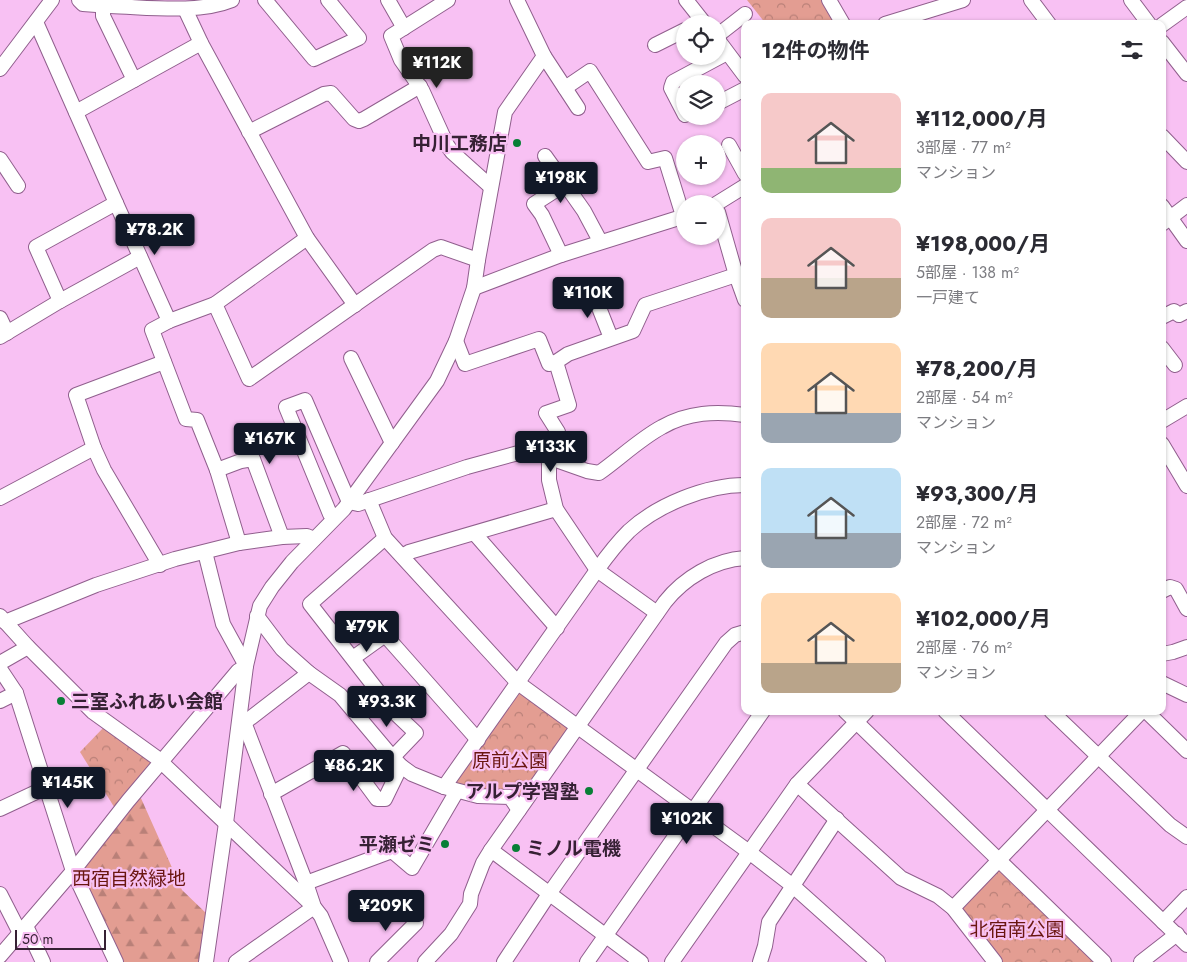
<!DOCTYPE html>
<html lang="ja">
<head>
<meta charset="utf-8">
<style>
  body { margin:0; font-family:Jost,"Noto Sans JP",sans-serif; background:#f2f2f3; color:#2b2b33; height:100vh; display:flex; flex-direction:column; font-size:19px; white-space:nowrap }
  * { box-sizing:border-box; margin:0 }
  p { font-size:16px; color:#7c7c81 }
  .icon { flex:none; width:28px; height:28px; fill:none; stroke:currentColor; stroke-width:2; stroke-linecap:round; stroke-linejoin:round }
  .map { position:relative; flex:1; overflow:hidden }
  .drawer { position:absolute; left:741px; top:20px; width:425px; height:695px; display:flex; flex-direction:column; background:#fff; border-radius:10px; box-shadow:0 1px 4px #0004 }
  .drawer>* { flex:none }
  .fabs { position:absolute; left:676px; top:15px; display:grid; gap:10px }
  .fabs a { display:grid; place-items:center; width:50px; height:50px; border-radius:50%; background:#fff; box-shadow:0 1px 4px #0004; font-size:25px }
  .scale { position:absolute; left:15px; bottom:12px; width:91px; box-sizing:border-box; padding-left:5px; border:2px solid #362134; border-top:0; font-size:14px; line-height:18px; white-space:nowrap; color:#362134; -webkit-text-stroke:4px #f8c1f3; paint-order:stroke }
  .price { position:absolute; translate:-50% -42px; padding:0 11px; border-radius:5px; background:#111827; color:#fff; font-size:16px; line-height:32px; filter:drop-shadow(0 1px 2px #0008) }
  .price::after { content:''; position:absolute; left:50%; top:30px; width:15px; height:11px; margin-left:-8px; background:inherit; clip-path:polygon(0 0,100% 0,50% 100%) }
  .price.selected { background:#222; color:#fff }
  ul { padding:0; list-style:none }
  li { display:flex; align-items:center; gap:15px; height:125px; padding:0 20px }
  li span { display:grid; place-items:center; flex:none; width:140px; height:100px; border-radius:10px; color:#555 }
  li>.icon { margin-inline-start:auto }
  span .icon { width:60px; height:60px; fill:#fffc; stroke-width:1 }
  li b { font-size:21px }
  h2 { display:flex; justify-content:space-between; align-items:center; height:60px; padding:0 20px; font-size:21px }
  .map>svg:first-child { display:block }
  .forest { fill:url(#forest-firs) }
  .park { fill:url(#park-crowns) }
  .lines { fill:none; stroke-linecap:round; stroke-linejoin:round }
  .street-casing { stroke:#905f8d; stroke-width:16 }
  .street { stroke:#fff; stroke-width:14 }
  .poi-dot { fill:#087f36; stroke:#f8c1f3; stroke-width:2 }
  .labels { text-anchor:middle; stroke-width:4.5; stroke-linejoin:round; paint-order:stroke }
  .poi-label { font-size:19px; font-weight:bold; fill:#362134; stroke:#f8c1f3; text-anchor:end }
  .park-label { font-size:19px; fill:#6a1610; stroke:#f8c1f3 }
</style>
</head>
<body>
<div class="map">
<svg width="1187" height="962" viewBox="0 0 1187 962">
  <defs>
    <pattern id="forest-firs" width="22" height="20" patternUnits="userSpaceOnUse" patternTransform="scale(1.25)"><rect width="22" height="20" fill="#e39d92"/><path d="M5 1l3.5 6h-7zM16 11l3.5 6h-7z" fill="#b98078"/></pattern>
    <pattern id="park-crowns" width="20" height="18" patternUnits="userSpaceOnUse" patternTransform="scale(1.25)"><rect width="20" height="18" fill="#e39d92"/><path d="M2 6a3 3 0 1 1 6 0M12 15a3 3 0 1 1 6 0" fill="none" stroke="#b98078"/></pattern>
  </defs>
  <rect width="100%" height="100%" fill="#f8c1f3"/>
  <polygon class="forest" points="140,796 182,890 208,915 203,962 120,962 78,872"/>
  <g class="park">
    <polygon points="747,0 823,0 836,24 766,24"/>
    <polygon points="518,690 571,726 520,805 453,786"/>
    <polygon points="104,727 153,763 116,810 80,752"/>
    <polygon points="1002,870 1099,962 1001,962 962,910 963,904 995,871"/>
  </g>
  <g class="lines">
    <g class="street-casing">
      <g id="street">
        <polyline points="79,0 83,4 110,6"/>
        <path d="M105,0L110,6C147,7 198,14 232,0"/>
        <polyline points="265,0 314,59 359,38 328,0"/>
        <polyline points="388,0 404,28"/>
        <polyline points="448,0 391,36 401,60 422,90 447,145 452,152 491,187"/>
        <polyline points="517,0 544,56 578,108"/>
        <polyline points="686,0 705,24"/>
        <polyline points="829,0 843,24"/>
        <polyline points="1031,0 1049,24"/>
        <polyline points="1131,0 1149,24"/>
        <polyline points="103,6 103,16 134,80"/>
        <polyline points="185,9 201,43 307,238 355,305"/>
        <polyline points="36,22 116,203 36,247 60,301"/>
        <polyline points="885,24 963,0"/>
        <polyline points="1162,25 1187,7"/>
        <polyline points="718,35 745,14"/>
        <polyline points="718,40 745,76"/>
        <polyline points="1162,42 1187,74"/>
        <polyline points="655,45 685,30"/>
        <polyline points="0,69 52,0"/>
        <polyline points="565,88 590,71 648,162 665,158 683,216"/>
        <polyline points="718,103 745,89"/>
        <polyline points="76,112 201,43"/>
        <polyline points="685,115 671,88 673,82 727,53"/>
        <polyline points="249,132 324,94 331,93 354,119 359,121 364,119 420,86"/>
        <polyline points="1162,136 1187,162"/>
        <polyline points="729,145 745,174"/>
        <polyline points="545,156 565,184"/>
        <polyline points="0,159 18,186"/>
        <polyline points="116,203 169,321"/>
        <polyline points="716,204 745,186"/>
        <polyline points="1162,206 1187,241"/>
        <polyline points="718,212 736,275 745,300"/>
        <polyline points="1162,224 1187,205"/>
        <polyline points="561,255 542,215 534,204 565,184 584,211 600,241"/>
        <polyline points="474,288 561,255 685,216"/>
        <polyline points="592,290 611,338"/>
        <polyline points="215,304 249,379 433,250 441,247 478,260"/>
        <polyline points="1162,317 1174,311 1179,315 1187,311"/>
        <polyline points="0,318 7,333"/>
        <polyline points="0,337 60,301 140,257"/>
        <polyline points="456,341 465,364 539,339 549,364 556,362"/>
        <polyline points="1162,348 1175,365"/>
        <polyline points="351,358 392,443"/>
        <polyline points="1162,421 1187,406"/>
        <polyline points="1162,444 1187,486"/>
        <polyline points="217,470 241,461 253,459 282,537"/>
        <polyline points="0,498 94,448"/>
        <polyline points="369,500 385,538 518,683 749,852 793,886 878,962"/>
        <path d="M334,518L330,514L286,407L305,400L349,502L358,504L467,467L522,452H533L587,471L599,473C619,459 641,438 662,427C688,412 716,411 745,415"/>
        <polyline points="475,534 557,628"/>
        <polyline points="385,538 310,604 395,713 416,733 394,756"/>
        <polyline points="239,543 217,470 197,420 186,419 152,330 169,321 215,304 307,238"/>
        <polyline points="205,552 223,624 246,666 226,823 206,962"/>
        <polyline points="402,556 409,552 556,509"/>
        <polyline points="160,565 104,470 94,448 76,395 164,362"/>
        <polyline points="1162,591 1170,587 1176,589 1187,609"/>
        <polyline points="657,613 597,570 556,509 549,480 549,458 557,445 558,432 546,413 569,405 556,362 568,354 633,331 645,305 736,275"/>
        <polyline points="0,616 28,647 93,712 157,758 314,907 236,962"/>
        <polyline points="257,616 282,649 309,673 340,695 388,752 401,766 412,774 444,787 478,796 510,797 519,810"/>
        <polyline points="5,622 96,585 175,559 239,543 282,537 307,536 314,539"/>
        <polyline points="1162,654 1173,652 1187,647"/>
        <polyline points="353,658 385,635 478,740"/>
        <polyline points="0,663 28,647"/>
        <polyline points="0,669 16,693 73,871 116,962"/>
        <polyline points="1162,683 1187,695"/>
        <polyline points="0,701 16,693"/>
        <polyline points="845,711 1104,962"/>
        <polyline points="945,711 1187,945"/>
        <polyline points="1051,711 1170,825 1187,837"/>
        <polyline points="1146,711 1187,751"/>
        <polyline points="242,717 306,883 314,907 321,916 341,962"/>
        <polyline points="244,723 309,673"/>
        <polyline points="797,784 901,878 938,896 953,908 995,962"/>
        <path d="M444,787L597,570C607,556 617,543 629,531C657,505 706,485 745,485"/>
        <polyline points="271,794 343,753 377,799 385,799 401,766"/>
        <polyline points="0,809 47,787"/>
        <polyline points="491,850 641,962"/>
        <polyline points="306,883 392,851 412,868 457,791"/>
        <polyline points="0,894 20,933"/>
        <polyline points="953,908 1142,711"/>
        <polyline points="1163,922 1187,897"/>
        <polyline points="26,926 43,962"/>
        <polyline points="0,956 73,871 128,801 238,671 246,666 260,606 272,587 292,562 344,509 437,381 456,341 474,288 478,260 505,112 544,56"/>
        <polyline points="377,962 416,923"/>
        <path d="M425,962L451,934L470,904L471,894L483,863L491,850L665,602C684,578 714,560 745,558"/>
        <polyline points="504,962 549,894 726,643 735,635 745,632"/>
        <polyline points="587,962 763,711"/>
        <polyline points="672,962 797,784 867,711"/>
        <polyline points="760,962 765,946 769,922 837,819"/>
        <polyline points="1141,962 1177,934"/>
      </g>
    </g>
    <use href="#street" class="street"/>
  </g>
  <g class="poi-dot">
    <circle cx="517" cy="143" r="5"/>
    <circle cx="61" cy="701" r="5"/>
    <circle cx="589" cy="791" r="5"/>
    <circle cx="445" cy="844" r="5"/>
    <circle cx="516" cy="848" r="5"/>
  </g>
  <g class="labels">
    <g class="poi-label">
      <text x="507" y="150">中川工務店</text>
      <text x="71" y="708" text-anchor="start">三室ふれあい会館</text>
      <text x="579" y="798">アルプ学習塾</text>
      <text x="435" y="851">平瀬ゼミ</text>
      <text x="526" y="855" text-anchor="start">ミノル電機</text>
    </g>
    <g class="park-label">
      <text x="510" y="767">原前公園</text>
      <text x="129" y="885">西宿自然緑地</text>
      <text x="1017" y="936">北宿南公園</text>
    </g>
  </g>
</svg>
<div class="fabs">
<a><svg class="icon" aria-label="locate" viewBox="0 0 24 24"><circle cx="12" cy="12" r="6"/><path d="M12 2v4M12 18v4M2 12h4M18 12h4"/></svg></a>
<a><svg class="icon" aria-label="layers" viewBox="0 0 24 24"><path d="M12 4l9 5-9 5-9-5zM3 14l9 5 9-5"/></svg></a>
<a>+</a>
<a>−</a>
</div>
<div class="scale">50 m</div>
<b class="price selected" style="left:437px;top:89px">¥112K</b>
<b class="price" style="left:561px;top:204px">¥198K</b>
<b class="price" style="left:155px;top:256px">¥78.2K</b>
<b class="price" style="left:588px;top:319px">¥110K</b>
<b class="price" style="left:270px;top:465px">¥167K</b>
<b class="price" style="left:551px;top:473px">¥133K</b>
<b class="price" style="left:367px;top:653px">¥79K</b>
<b class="price" style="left:387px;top:728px">¥93.3K</b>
<b class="price" style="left:354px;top:792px">¥86.2K</b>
<b class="price" style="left:68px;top:809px">¥145K</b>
<b class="price" style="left:687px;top:845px">¥102K</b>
<b class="price" style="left:386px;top:932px">¥209K</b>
<section class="drawer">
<h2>12件の物件<svg class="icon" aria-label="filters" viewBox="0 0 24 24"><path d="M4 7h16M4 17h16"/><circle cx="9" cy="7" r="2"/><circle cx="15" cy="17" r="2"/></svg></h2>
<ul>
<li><span style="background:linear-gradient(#f6c9c9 75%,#8fb573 0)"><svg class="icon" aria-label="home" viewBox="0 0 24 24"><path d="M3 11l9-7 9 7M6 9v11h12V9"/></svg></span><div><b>¥112,000/月</b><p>3部屋 · 77 m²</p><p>マンション</p></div></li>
<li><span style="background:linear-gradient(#f6c9c9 60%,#b9a48a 0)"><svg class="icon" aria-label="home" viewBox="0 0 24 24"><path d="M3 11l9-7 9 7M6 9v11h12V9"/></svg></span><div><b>¥198,000/月</b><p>5部屋 · 138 m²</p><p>一戸建て</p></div></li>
<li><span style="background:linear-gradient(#ffd9b3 70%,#9aa5b1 0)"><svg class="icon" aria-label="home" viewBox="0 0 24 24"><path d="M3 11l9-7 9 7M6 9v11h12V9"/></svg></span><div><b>¥78,200/月</b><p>2部屋 · 54 m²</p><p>マンション</p></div></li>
<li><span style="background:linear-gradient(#bfe0f5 65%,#9aa5b1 0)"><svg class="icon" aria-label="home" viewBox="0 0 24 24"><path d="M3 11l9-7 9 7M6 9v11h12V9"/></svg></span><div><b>¥93,300/月</b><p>2部屋 · 72 m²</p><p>マンション</p></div></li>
<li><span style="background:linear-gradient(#ffd9b3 70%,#b9a48a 0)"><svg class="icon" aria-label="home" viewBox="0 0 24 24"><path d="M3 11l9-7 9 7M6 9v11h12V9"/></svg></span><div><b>¥102,000/月</b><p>2部屋 · 76 m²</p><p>マンション</p></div></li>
</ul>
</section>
</div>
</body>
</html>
